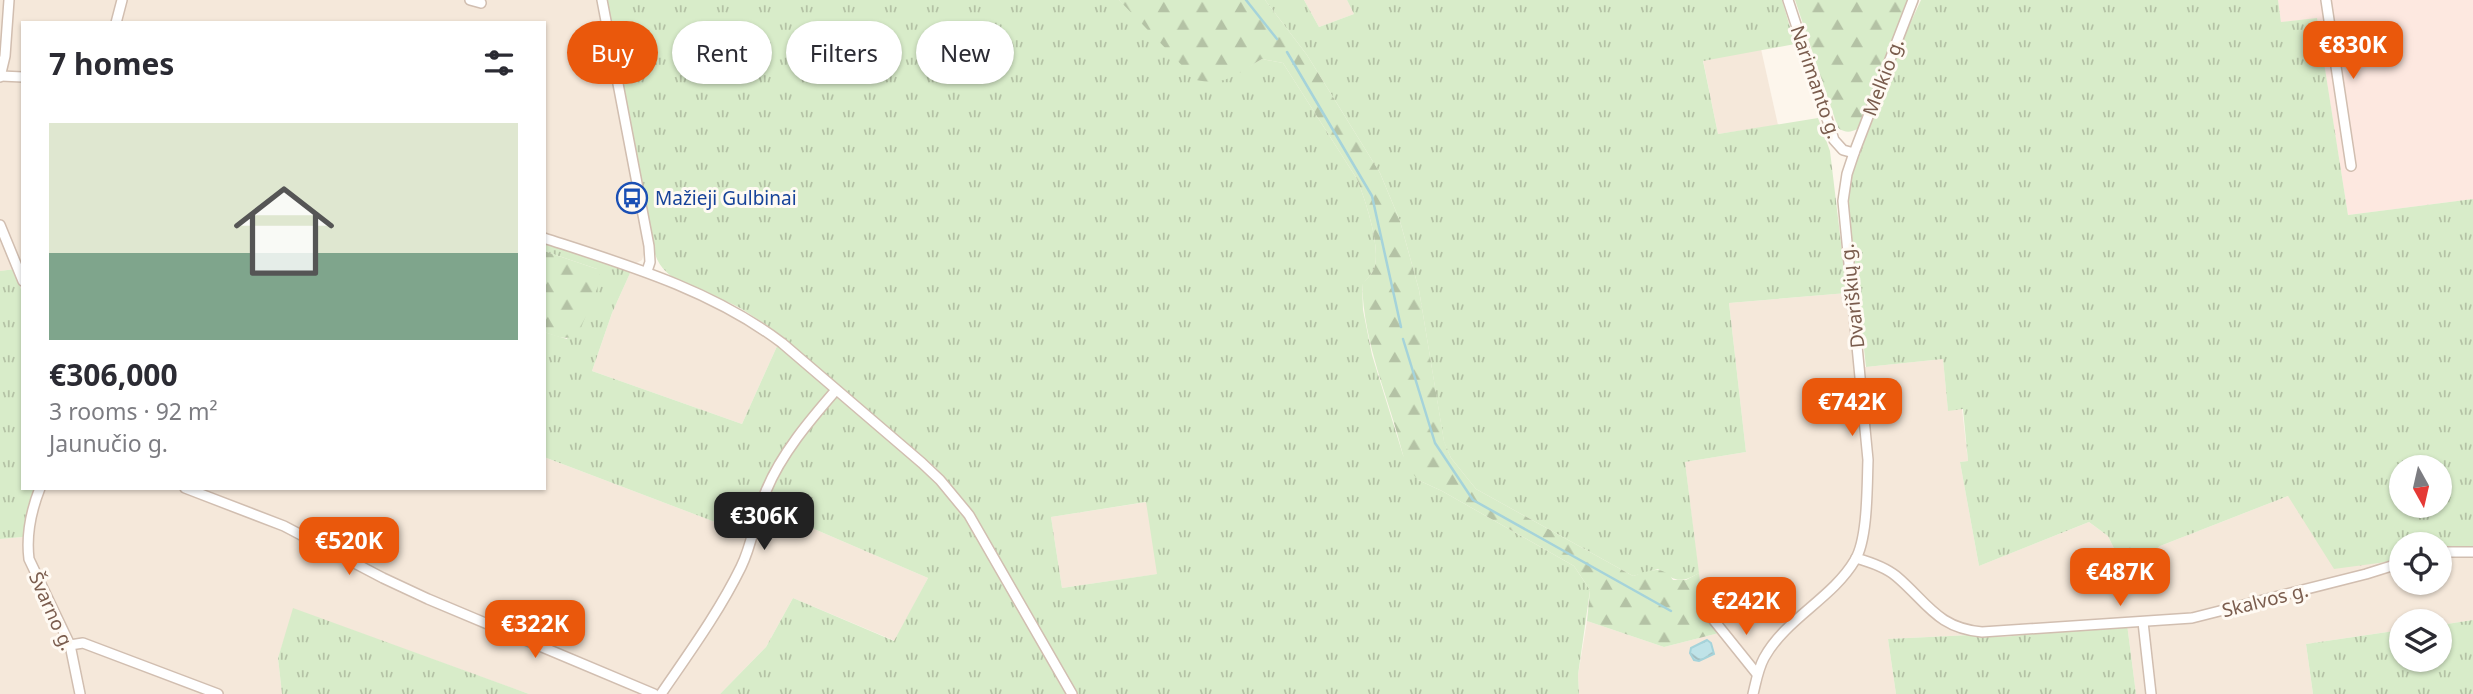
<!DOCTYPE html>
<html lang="en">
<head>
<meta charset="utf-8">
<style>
  body { margin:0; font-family:"Noto Sans",sans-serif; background:#f7f7f7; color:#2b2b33; height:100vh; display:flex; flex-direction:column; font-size:26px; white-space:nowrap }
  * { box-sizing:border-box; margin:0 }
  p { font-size:23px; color:#7c7c81 }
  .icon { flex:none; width:38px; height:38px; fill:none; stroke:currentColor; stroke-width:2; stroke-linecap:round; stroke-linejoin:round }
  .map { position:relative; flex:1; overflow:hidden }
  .drawer { position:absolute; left:21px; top:21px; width:525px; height:469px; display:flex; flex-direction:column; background:#fff; border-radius:0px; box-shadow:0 2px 5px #0004 }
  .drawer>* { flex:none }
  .top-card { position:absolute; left:567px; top:21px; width:665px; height:63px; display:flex; gap:14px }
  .needle { width:46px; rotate:172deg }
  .buttons { position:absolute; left:2389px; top:455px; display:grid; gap:14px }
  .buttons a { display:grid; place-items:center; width:63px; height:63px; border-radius:50%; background:#fff; box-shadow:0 2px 5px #0004; font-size:35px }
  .price { position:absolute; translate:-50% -60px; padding:0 16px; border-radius:14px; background:#ea580c; color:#fff; font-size:23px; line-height:46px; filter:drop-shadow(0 2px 4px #0008) }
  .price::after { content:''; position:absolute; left:50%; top:42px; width:21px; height:16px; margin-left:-10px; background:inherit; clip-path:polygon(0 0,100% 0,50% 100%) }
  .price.on { background:#222; color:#fff }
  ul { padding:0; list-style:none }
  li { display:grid; align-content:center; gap:14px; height:371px; padding:0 28px }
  li span { display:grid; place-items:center; height:217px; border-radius:0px; color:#555 }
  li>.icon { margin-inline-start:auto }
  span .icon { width:126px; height:126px; fill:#fffc; stroke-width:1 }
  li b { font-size:30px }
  h2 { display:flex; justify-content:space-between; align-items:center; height:84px; padding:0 28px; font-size:30px }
  .chip { padding:0 24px; border-radius:32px; background:#fff; box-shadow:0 2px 5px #0004; font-size:24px; line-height:63px }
  .chip.on { background:#ea580c; color:#fff }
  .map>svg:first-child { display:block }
  .residential { fill:#f5e8da }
  .commercial { fill:#fde8e0 }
  .grass { fill:url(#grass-tufts); fill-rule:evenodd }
  .forest { fill:url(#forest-firs) }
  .water { fill:url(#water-waves); stroke:#a5d3da; stroke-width:2 }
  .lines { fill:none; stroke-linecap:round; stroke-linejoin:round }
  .stream { stroke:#a5d3da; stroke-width:2.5 }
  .minor-casing { stroke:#d1beb0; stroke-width:12 }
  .minor { stroke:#fff; stroke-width:9 }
  .labels { text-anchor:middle; stroke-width:6; stroke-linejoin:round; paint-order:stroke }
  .street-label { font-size:19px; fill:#7a5c4d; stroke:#fffaf3 }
  .transit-label { font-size:19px; fill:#164399; stroke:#fffaf3; text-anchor:start }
</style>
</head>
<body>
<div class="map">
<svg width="2473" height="694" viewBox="0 0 2473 694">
  <defs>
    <pattern id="grass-tufts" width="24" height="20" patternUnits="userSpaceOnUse" patternTransform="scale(1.75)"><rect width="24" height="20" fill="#d8ecc9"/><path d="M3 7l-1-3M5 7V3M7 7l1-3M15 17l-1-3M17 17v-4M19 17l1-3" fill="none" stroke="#b4c2a5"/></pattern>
    <pattern id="forest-firs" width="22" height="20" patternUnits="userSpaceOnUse" patternTransform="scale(1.75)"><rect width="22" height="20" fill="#d8ecc9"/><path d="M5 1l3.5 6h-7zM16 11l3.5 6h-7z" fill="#b4c2a5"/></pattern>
    <pattern id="water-waves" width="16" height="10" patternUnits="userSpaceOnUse" patternTransform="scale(1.75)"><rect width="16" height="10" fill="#bfe3e8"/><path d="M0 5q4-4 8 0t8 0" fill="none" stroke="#a0bbbe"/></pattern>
  </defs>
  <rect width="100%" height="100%" fill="#fdf6ec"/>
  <g class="residential">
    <polygon points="0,0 596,0 645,251 642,260 635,264 544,234 544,23 23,23 23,296 15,269 0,271"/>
    <polygon points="1304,0 1347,0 1354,14 1319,27"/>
    <polygon points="1761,49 1778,125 1718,134 1703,60"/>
    <polygon points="631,271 653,277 747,322 778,344 742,424 592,371 612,313"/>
    <polygon points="1847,293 1856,368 1943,359 1948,410 1962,409 1968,461 1960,462 1979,566 2089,522 2108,536 2126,573 2160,546 2288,496 2401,560 2401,583 2440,583 2440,555 2473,551 2473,620 2440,625 2440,621 2401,621 2401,630 2306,644 2313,694 2136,694 2127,624 2003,637 1970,635 1888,639 1896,694 1579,694 1578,675 1587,621 1664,647 1719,633 1702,602 1685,462 1746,452 1729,303"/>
    <polygon points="544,457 765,541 777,513 928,578 895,641 793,598 766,647 720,694 529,694 294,609 278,658 282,694 0,694 0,539 23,537 29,510 38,488 544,488"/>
    <polygon points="1147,502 1158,574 1062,588 1051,517"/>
  </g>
  <polygon class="commercial" points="2278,0 2473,0 2473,199 2348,215 2317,19 2281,22"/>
  <g class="grass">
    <path d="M605,0H1119L1129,9L1248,67L1262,59L1283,63L1357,179C1365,199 1383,251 1373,271C1371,275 1366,280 1362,284L1363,310L1372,355L1403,455L1418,480L1442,491L1574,566L1590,590L1578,675L1579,694H1078L986,535L957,493L936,468L765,324C754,317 743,309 732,304C706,292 664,284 655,254ZM1146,502L1157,574L1062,588L1051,517Z"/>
    <path d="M1265,0H1304L1319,27L1354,14L1347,0H1782L1795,44L1703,61L1718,134L1818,118L1830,151L1847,293L1729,303L1746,452L1685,462L1699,573C1680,584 1675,581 1658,569L1633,576L1476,489L1451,458L1444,442L1419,290L1400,221L1380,173L1307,55Z"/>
    <path d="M1921,0H2278L2281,22L2317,18L2348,215L2473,199V551L2440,555V544H2401V560L2334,569L2288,496L2160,546L2126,573L2108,536L2089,522L1979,566L1960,462L1968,461L1963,409L1948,411L1943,359L1866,367L1848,205L1850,179L1907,30ZM2401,467H2440V506H2401Z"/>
    <polygon points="544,243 631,271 612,313 592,371 742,424 778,344 920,467 949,496 965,518 1067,694 720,694 766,647 793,598 894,641 928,578 777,513 765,541 544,457 544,332 567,339 597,269 544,251"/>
    <polygon points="15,269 23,296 23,488 38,488 29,510 23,537 0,539 0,271"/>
    <polygon points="293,608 529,694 282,694 278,658"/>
    <polygon points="2473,620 2473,694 2313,694 2306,644 2401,630 2401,660 2440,660 2440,625"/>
    <polygon points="2127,624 2136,694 1896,694 1888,639 1970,635 2003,637"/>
  </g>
  <g class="forest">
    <path d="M1119,0H1265L1307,55L1380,173L1400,221L1419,290L1444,441L1451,458L1476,489L1633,576C1649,571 1662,564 1673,580H1686L1699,573L1702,602L1719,633L1664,647L1587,621L1590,590L1574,566L1442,491L1418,480L1408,468L1403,455C1388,394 1364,347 1362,283C1366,280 1371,275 1373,271C1383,251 1365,199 1357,179L1283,63L1262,59C1236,74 1228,86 1196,80Z"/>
    <path d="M1795,0H1908L1859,128C1850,133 1846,133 1838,128Z"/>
    <path d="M544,251L597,269L601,279L578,335C566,341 556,336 544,332Z"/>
  </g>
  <polygon class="water" points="1707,640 1711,643 1714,654 1699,661 1694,660 1690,653 1691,648"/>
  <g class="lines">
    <g class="stream">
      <polyline points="1246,0 1277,39"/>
      <polyline points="1287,52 1372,196 1401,327"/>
      <polyline points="1403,339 1435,443 1473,500 1671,611"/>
    </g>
    <g class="minor-casing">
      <g id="minor">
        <polyline points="470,0 481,3"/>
        <polyline points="602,0 649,246 650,262 647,271"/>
        <polyline points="1788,0 1834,140 1843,150 1854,153"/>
        <polyline points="2326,0 2351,166"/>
        <polyline points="116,23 122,0"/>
        <polyline points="1,76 23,77"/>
        <polyline points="0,77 5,56 9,0"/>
        <polyline points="0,225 23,281"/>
        <path d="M544,238C627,265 712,290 782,343L922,463L940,480L969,515L1072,694"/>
        <path d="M40,488C31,511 26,535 29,559L70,645L80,694"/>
        <polyline points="185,488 284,526 383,578 428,599 654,694"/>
        <polyline points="2440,552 2473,552"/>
        <path d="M1856,558C1870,562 1885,567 1896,576C1927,602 1937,628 1982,632L2192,618L2366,574L2401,563"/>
        <polyline points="1712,618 1757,674"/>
        <polyline points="2143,622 2151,694"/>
        <polyline points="70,645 83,643 218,694"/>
        <path d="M661,694C689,653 719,612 741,567C753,543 755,516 766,491C781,454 810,420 836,390"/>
        <path d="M1753,694C1756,682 1758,669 1764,658C1786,618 1832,599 1855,560C1868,539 1867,485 1868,460L1843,201L1847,174L1854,153L1913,0"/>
      </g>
    </g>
    <use href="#minor" class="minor"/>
  </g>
  <defs>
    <g id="bus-ring" transform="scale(1.575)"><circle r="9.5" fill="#fffaf3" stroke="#1a4fb4" stroke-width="1.5"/><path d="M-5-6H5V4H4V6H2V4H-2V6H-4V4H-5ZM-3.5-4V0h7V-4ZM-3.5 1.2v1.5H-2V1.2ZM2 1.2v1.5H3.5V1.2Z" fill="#1a4fb4"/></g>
  </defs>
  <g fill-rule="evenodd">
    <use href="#bus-ring" x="632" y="198"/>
  </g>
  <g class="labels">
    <g class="street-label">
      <text transform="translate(1883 77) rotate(-69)" y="7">Melkio g.</text>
      <text transform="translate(1816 82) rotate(71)" y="7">Narimanto g.</text>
      <text transform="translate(1852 296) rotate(-96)" y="7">Dvariškių g.</text>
      <text transform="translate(2265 600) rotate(-14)" y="7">Skalvos g.</text>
      <text transform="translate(52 611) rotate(66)" y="7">Švarno g.</text>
    </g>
    <g class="transit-label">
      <text x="655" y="205">Mažieji Gulbinai</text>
    </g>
  </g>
</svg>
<div class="buttons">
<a><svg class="needle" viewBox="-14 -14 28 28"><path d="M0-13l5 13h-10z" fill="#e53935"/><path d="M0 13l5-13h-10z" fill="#7c7c81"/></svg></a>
<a><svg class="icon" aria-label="locate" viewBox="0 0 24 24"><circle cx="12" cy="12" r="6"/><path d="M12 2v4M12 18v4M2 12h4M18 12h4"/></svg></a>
<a><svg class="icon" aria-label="layers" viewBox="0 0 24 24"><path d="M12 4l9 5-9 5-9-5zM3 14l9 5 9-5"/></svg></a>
</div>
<b class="price" style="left:2353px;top:81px">€830K</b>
<b class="price" style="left:1852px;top:438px">€742K</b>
<b class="price on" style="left:764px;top:552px">€306K</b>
<b class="price" style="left:349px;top:577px">€520K</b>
<b class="price" style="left:2120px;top:608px">€487K</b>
<b class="price" style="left:1746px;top:637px">€242K</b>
<b class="price" style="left:535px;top:660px">€322K</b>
<div class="top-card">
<a class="chip on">Buy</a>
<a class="chip">Rent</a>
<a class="chip">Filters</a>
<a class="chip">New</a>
</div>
<section class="drawer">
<h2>7 homes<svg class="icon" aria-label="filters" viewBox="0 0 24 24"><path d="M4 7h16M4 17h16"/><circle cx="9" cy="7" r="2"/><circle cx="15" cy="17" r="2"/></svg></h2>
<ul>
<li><span style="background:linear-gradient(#dfe7d0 60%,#7fa58c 0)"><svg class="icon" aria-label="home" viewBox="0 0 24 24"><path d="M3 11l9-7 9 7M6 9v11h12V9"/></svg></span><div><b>€306,000</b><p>3 rooms · 92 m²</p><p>Jaunučio g.</p></div></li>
</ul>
</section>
</div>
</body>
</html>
